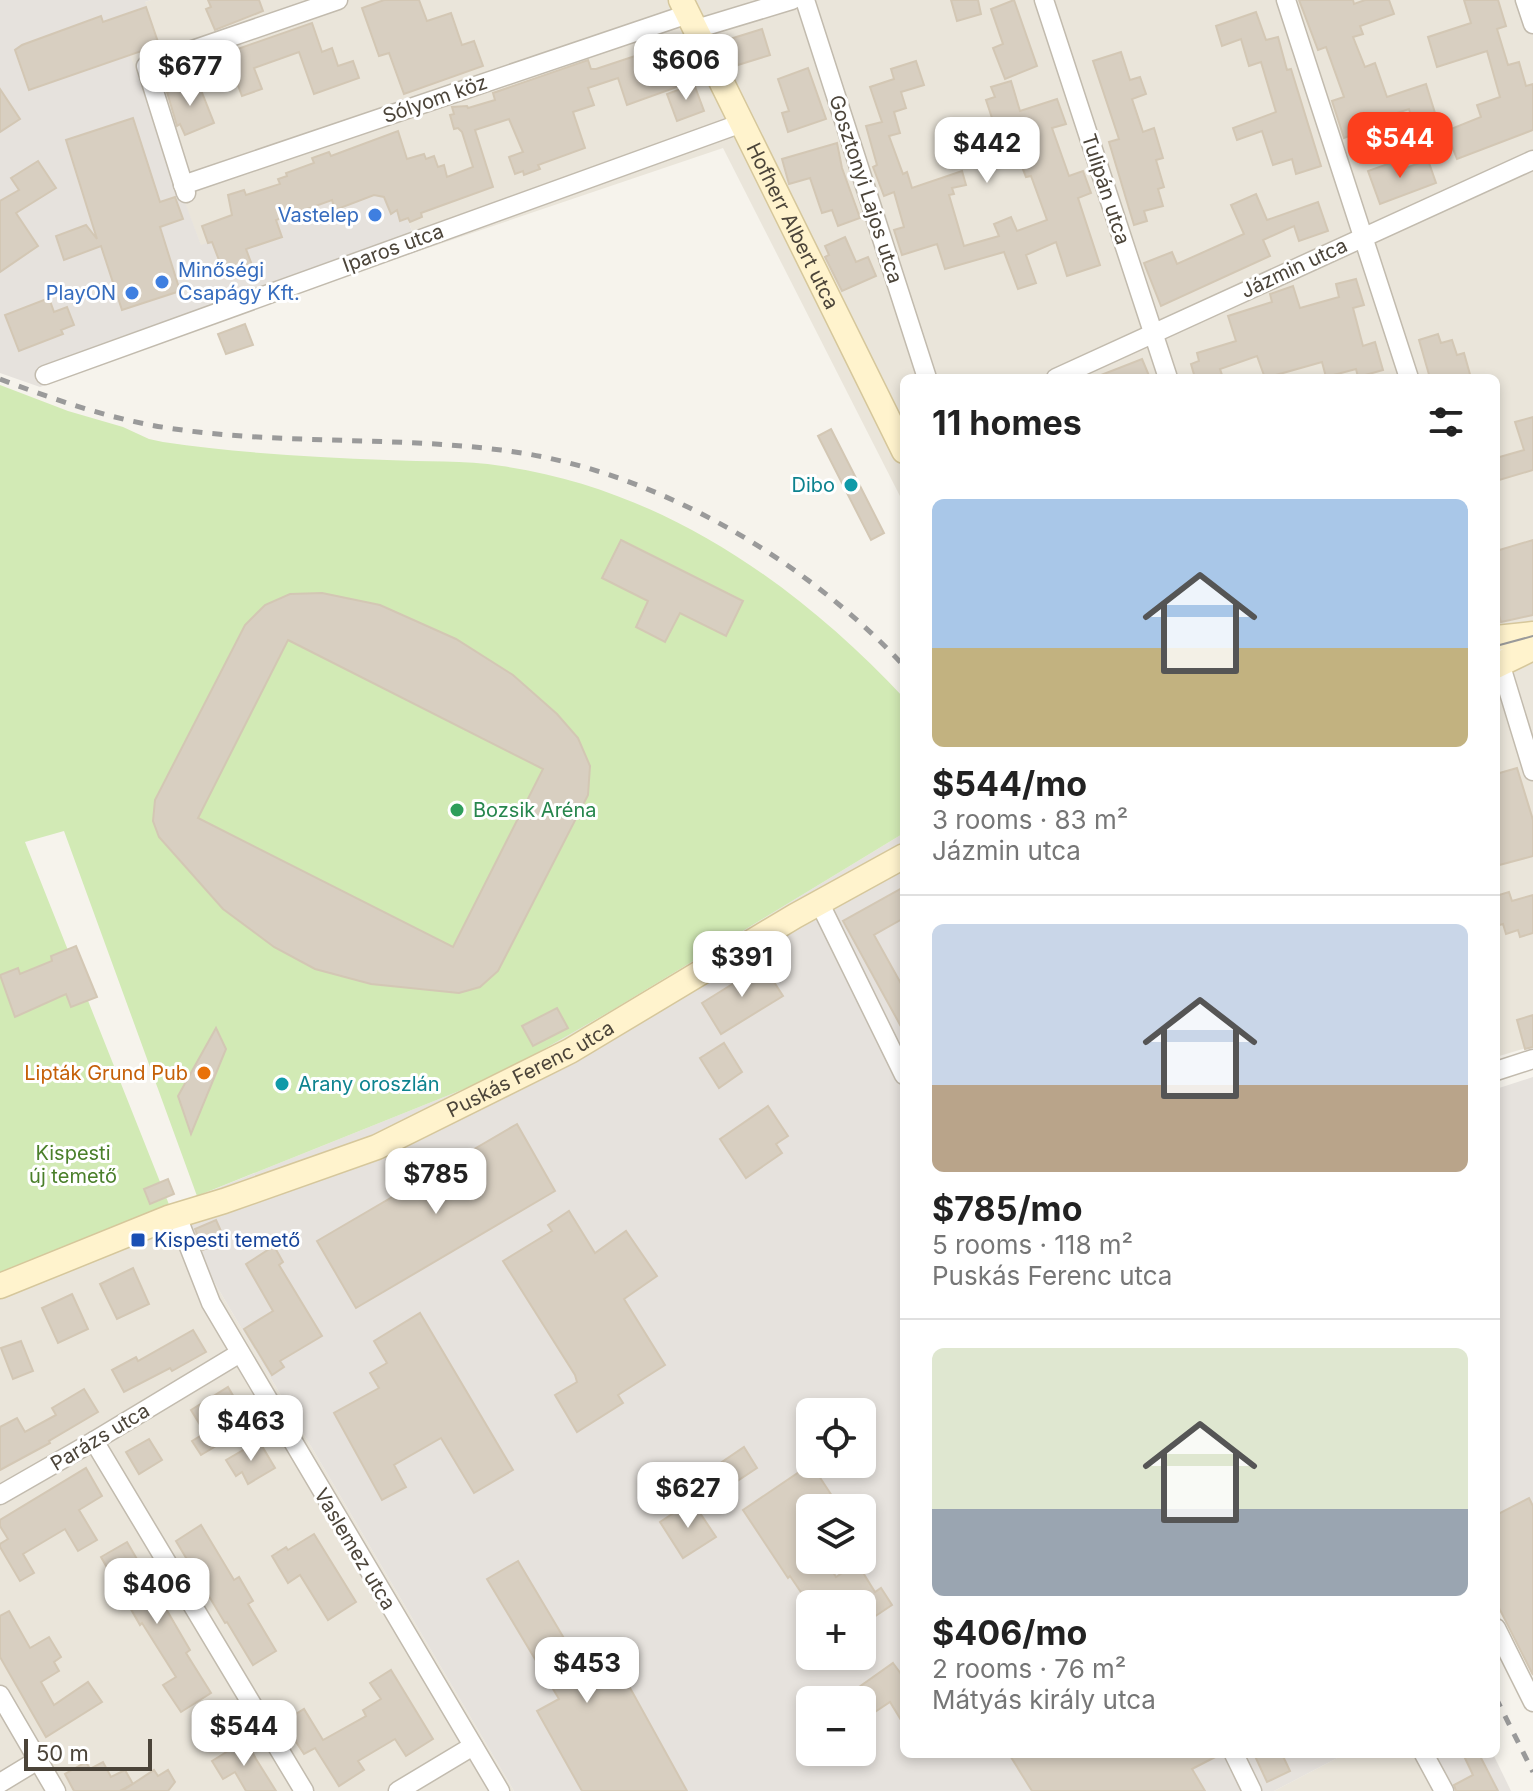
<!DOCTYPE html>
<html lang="en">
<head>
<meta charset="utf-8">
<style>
  body { margin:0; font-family:Inter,sans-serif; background:#f6f6f6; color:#222; height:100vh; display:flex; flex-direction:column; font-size:30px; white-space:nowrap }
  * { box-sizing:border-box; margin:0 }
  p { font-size:26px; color:#767676 }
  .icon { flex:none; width:44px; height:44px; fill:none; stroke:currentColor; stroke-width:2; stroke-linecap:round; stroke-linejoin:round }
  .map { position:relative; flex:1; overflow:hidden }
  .details { position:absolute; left:900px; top:374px; width:600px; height:1384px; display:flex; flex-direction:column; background:#fff; border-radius:12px; box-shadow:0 4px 12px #0003 }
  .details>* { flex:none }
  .fabs { position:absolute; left:796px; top:1398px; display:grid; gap:16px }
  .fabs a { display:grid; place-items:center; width:80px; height:80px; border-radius:12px; background:#fff; box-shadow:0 4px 12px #0003; font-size:40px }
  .scale { position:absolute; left:24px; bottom:20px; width:128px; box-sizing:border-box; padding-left:8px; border:4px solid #4b4439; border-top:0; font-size:22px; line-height:28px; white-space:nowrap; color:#4b4439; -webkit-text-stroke:6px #fff; paint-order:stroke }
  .price { position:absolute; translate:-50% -68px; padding:0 18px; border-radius:16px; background:#fff; color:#222; font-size:26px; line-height:52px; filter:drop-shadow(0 2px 4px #0008) }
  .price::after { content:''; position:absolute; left:50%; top:48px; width:24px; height:18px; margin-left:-12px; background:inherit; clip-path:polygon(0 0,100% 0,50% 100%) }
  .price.current { background:#fc3f1d; color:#fff }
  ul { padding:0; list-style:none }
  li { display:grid; align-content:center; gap:16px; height:424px; padding:0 32px }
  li+li { border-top:2px solid #e0e0e0 }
  li span { display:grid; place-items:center; height:248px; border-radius:12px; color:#555 }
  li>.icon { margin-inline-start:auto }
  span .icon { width:144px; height:144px; fill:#fffc; stroke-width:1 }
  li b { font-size:34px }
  h2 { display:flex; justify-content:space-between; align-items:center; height:96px; padding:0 32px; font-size:34px }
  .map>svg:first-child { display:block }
  .residential { fill:#eae5da }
  .industrial { fill:#e6e2dd; fill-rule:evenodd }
  .green { fill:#d2eab5 }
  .building { fill:#d8cfc1; stroke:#d3c7b4; stroke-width:2; fill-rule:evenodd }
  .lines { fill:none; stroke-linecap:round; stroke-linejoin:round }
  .street-casing { stroke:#c2bbae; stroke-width:21 }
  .secondary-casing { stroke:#d6c79b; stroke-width:27 }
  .street { stroke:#fff; stroke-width:18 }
  .secondary { stroke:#fff3cd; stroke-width:24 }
  .tram { stroke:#9a9a9a; stroke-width:2 }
  .rail { stroke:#9a9a9a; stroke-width:5; stroke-dasharray:10 10; stroke-linecap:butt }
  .shop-dot { fill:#3f7fe0; stroke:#fff; stroke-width:3 }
  .culture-dot { fill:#0f9aa8; stroke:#fff; stroke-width:3 }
  .leisure-dot { fill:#2e9e5b; stroke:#fff; stroke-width:3 }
  .food-dot { fill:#e8710a; stroke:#fff; stroke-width:3 }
  .transit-dot { fill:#1a4fb4; stroke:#fff; stroke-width:3 }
  .labels { text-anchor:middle; stroke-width:6; stroke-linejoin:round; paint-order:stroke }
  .street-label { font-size:20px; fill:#4b4439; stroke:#fff }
  .shop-label { font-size:20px; fill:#366cbe; stroke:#fff; text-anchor:end }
  .culture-label { font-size:20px; fill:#0d838f; stroke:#fff; text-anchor:end }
  .leisure-label { font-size:20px; fill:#27864d; stroke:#fff; text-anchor:start }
  .food-label { font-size:20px; fill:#c56008; stroke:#fff; text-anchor:end }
  .park-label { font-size:20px; fill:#4a7f2a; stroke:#fff }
  .transit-label { font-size:20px; fill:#164399; stroke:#fff; text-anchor:start }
</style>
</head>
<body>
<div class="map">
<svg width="1533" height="1791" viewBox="0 0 1533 1791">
  <rect width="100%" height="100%" fill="#f6f3ec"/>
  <g class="residential">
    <polygon points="151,0 1533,0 1533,1046 1496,1057 1496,378 904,378 904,504 723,148 419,251 394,180 201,246 129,55 145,2"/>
    <polygon points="170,1207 514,1791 0,1791 0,1274"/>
    <polygon points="1345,1754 1417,1754 1436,1791 1274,1791"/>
  </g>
  <g class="industrial">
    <polygon points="0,0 151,0 145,2 159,45 130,55 201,245 394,180 419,251 226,317 40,387 0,373"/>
    <path d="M904,833V1754H1345L1274,1791H514L170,1207L499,1075L614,1009ZM810,1412H862V1464H810ZM810,1508H862V1560H810ZM810,1604H862V1656H810ZM810,1700H862V1752H810Z"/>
    <polygon points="1533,1077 1533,1661 1496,1588 1496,1089"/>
    <polygon points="1417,1754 1493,1754 1511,1791 1436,1791"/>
  </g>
  <path class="green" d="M0,385L68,411L123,427L149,439L163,442C237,453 312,457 387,460C425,462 464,460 502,466C662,489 796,583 904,698V833L614,1009L499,1075L197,1196L64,831L25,842L170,1207L0,1274Z"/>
  <g class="building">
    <polygon points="208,0 259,0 263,11 215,30 206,9 211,7"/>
    <polygon points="384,0 419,0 427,21 451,13 462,45 474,41 483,66 404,94 389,53 379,56 362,8"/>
    <polygon points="951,0 978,0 981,14 957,21"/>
    <polygon points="1014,0 1037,66 1005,79 993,48 1003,44 991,9"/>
    <polygon points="1299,0 1353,0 1354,4 1365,0 1389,0 1394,14 1360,26 1363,34 1353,37 1365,67 1375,63 1387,97 1426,84 1439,126 1417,134 1409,109 1370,122 1372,128 1344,138 1332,101 1344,97 1326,47 1318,50"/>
    <polygon points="1464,0 1498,0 1506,26 1497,29 1508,65 1519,62 1526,86 1533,84 1533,130 1457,159 1446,131 1481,117 1477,105 1500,97 1487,51 1437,67 1428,37 1471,23"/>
    <polygon points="146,7 159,45 29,90 15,50 22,45 101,16 103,22"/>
    <polygon points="1256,12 1266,40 1278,37 1287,70 1291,69 1321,166 1296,174 1292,159 1273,165 1262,131 1237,140 1233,128 1276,112 1261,62 1249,66 1241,39 1222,46 1216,26"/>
    <polygon points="312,23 322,52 332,48 338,66 353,61 359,78 314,94 299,52 254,68 262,89 242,96 226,53"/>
    <polygon points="762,29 770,55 738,65 730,39"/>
    <polygon points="1121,52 1130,80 1140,77 1146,94 1132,99 1143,132 1154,128 1163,158 1156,160 1164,187 1158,189 1163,206 1144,211 1147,221 1134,225 1109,142 1119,139 1093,61"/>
    <polygon points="635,56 638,65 664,56 677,87 627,105 618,78 588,88 594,105 573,112 585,148 538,165 540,169 524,175 523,171 515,174 509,157 523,152 509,119 475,130 493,187 421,213 422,217 410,222 408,218 400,221 397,210 391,214 384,197 374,195 335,210 332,200 276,220 282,237 246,249 253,268 229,277 227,272 224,273 212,242 208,243 202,226 232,215 228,195 244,190 246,195 280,184 278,179 287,176 286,173 314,163 312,158 329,152 331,156 398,131 407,159 424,154 426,159 434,156 438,167 444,165 447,177 473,167 462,132 458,128 454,129 450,115 454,114 452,107 467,106 468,108 495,100 493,93 588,60 591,69 596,69"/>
    <polygon points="916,61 924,85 901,92 906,108 894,112 900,133 889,136 903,174 907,172 912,188 962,171 966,185 952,188 954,194 949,195 964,246 999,236 994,224 1011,217 1017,231 1047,220 1031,176 1026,177 1012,141 990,149 982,122 992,118 986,100 995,97 991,87 1011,81 1020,111 1057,99 1066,124 1052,128 1069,176 1083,171 1091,193 1078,198 1100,265 1067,276 1056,242 1026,255 1036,283 1018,289 1004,252 945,269 937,244 902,255 894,230 904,227 894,192 884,196 873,167 877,165 866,126 882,122 870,87 894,79 891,69"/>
    <polygon points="808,68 826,119 788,132 782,113 789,111 778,79"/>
    <polygon points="197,80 214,123 185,135 180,124 177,126 167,92"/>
    <polygon points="694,84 704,111 677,121 667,94"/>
    <polygon points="0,89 20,119 0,132"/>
    <polygon points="133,118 160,202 175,197 183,219 160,227 180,291 122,310 101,246 64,260 56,236 86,225 97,239 66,140"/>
    <polygon points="837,143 842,168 860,218 838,226 832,210 822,213 810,178 789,184 782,159"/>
    <polygon points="1428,160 1436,183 1380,204 1368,171 1396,161 1400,170"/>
    <polygon points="38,161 56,188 16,213 38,246 0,272 0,201 19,190 11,178"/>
    <polygon points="1256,194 1267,220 1318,202 1328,231 1299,241 1294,226 1263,240 1270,256 1161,306 1144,263 1172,252 1177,264 1244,234 1231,205"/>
    <polygon points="845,237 856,262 868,257 876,276 842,291 825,257 829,255 825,246"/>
    <polygon points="1356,279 1364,305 1353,308 1363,346 1375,342 1383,370 1358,377 1356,369 1326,377 1322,362 1265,378 1257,356 1220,369 1223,378 1195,378 1191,364 1199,361 1197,353 1236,341 1228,316 1272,302 1270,294 1293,286 1300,308 1339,297 1336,284"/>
    <polygon points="49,298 54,312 67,307 74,325 61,330 63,334 19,351 5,315"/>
    <polygon points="245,324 253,345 226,354 218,334"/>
    <polygon points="1438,334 1441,343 1452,340 1457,355 1464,353 1471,378 1430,378 1419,340"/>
    <polygon points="1142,359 1150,378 1096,378 1096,377"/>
    <polygon points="1533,417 1533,470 1496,481 1496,458 1524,450 1515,422"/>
    <polygon points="831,429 884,533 871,540 818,436"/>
    <polygon points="621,540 743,601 726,636 680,613 665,642 636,627 648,601 602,578"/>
    <polygon points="1533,540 1533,615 1501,622 1496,606 1496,551"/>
    <path d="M322,593L380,605L456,639L513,675L557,714L578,738L590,766L588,795L498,971L480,987L459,993L371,984L315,969L274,947L223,909L159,837L153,821L155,800L245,625L265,605L290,594ZM288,640L543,769L453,947L198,818Z"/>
    <polygon points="1517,768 1533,820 1533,856 1496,866 1496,774"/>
    <polygon points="904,887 904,918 874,935 904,989 904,1032 843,921"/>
    <polygon points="1509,892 1512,901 1533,895 1533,933 1520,937 1518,930 1506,934 1503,924 1496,926 1496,896"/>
    <polygon points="76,946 97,997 71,1007 66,994 15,1017 0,975 18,968 20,974 52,961 51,956"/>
    <polygon points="763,965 783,996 721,1034 702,1003"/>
    <polygon points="557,1008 568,1028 533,1046 522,1026"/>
    <polygon points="1533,1015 1533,1047 1525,1049 1517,1020"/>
    <polygon points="216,1028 226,1049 191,1134 178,1096"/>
    <polygon points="724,1043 742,1072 719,1088 700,1058"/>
    <polygon points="768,1106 788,1136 776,1144 782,1153 746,1178 720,1139"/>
    <polygon points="517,1124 555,1191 356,1308 317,1241"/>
    <polygon points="168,1179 174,1194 150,1204 144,1189"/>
    <polygon points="569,1211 595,1253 626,1231 657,1276 624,1299 665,1365 618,1395 623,1403 577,1432 555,1395 577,1382 575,1375 503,1261 552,1231 548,1225"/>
    <polygon points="216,1220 225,1240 203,1250 195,1229"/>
    <polygon points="274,1246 283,1262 279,1265 322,1336 280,1361 284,1367 272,1375 244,1329 273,1311 246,1264"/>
    <polygon points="133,1268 149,1304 117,1319 100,1284"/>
    <polygon points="72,1294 88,1329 58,1343 42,1308"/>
    <polygon points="420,1313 513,1470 474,1493 441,1438 394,1465 406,1487 382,1500 334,1413 379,1388 370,1373 387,1363 374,1341"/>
    <polygon points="193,1330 206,1352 172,1371 170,1368 124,1392 112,1370 136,1357 138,1361"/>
    <polygon points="21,1341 33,1371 13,1379 1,1348"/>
    <polygon points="228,1387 241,1409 230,1415 235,1423 220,1433 224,1441 201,1455 192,1441 205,1433 191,1410"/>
    <polygon points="84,1389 98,1412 49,1441 50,1443 0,1470 0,1427 17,1418 25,1432 56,1415 52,1408"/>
    <polygon points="149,1439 162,1460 139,1474 126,1452"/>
    <polygon points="259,1441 275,1468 248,1484 242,1472 236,1476 226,1460"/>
    <polygon points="744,1447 757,1468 710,1499 697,1479"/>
    <polygon points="811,1464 840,1508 810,1508 810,1560 826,1560 836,1577 857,1563 875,1592 881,1588 892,1605 862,1625 862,1604 809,1604 790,1576 788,1578 743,1510"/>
    <polygon points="86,1468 102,1496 79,1510 97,1540 78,1551 65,1529 23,1554 34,1573 20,1581 0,1547 0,1544 8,1539 0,1526 0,1520"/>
    <polygon points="1529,1498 1533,1506 1533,1675 1496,1602 1496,1515"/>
    <polygon points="692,1501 716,1537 683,1558 660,1522"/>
    <polygon points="201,1525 234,1580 239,1577 253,1601 248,1604 276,1651 253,1665 227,1622 225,1623 176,1541"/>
    <polygon points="314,1534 356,1602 328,1620 300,1575 288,1583 272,1556 286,1547 288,1550"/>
    <polygon points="127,1542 190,1650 186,1653 211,1693 181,1712 163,1685 176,1677 142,1623 140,1625 101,1557"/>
    <polygon points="518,1561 590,1682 618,1666 687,1791 582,1791 537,1711 559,1699 487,1579"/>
    <polygon points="9,1611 30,1648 49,1637 61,1657 54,1662 59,1671 41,1682 54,1705 88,1682 102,1702 46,1737 0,1657 0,1616"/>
    <polygon points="893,1663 904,1678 904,1725 890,1702 869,1716 862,1706 862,1700 858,1700 852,1692"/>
    <polygon points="391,1670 433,1739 406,1756 395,1739 358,1761 364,1770 339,1786 315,1748 304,1754 283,1722 304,1709 323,1740 366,1716 363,1710 381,1699 370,1683"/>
    <polygon points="246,1740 256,1759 276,1791 246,1791 235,1772 223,1779 212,1761"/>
    <polygon points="1009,1754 1221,1754 1192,1769 1205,1791 1032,1791"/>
    <polygon points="1254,1754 1282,1754 1290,1771 1267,1782"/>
    <polygon points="1463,1754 1479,1754 1498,1791 1456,1791 1454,1785 1473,1775"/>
    <polygon points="86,1762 90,1769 103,1762 111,1777 125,1770 133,1784 120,1791 74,1791 65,1774"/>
    <polygon points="154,1770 158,1776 168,1770 175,1782 168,1791 122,1791"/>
  </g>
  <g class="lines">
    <g class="street-casing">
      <g id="street">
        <polyline points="805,0 927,378"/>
        <polyline points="1044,0 1168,378"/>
        <polyline points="1286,0 1409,378"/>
        <polyline points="1525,0 1533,24"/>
        <polyline points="696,29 792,0"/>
        <polyline points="183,185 688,14"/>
        <polyline points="186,193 146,66 338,0"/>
        <polyline points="45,375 742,123"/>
        <polyline points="1056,378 1533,160"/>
        <polyline points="1496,650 1533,771"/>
        <polyline points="820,904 904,1075"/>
        <polyline points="1496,1071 1533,1059"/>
        <polyline points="177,1216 211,1303 500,1791"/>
        <polyline points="94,1441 304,1791"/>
        <polyline points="0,1495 94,1441 240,1353"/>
        <polyline points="1496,1628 1533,1702"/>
        <polyline points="0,1695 56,1791"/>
        <polyline points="1234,1754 1252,1791"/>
        <polyline points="1424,1754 1444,1791"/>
        <polyline points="0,1783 38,1760"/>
        <polyline points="398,1791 473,1746"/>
      </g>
    </g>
    <g class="secondary-casing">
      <g id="secondary">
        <path id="s1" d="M681,0L904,451"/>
        <polyline points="1496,638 1533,634"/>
        <polyline points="1496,666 1533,648"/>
        <path id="s2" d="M0,1286L168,1218L224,1201L377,1147L570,1051L795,916L904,856"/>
      </g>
    </g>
    <use href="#street" class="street"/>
    <use href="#secondary" class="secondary"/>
    <polyline class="tram" points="1496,646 1533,636"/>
    <g class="rail">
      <path d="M0,379C55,400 110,419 168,428C278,445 390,436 501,450C650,468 803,557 904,666"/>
      <polyline points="1496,1698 1533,1772"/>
    </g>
  </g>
  <g class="shop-dot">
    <circle cx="375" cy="215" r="8"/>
    <circle cx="162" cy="282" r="8"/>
    <circle cx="132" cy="293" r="8"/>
  </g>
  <g class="culture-dot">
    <circle cx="851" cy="485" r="8"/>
    <circle cx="282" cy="1084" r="8"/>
  </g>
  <circle class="leisure-dot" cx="457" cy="810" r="8"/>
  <circle class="food-dot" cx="204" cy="1073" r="8"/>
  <rect class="transit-dot" x="130" y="1232" width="16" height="16" rx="4"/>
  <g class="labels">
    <g class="street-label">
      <text transform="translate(435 99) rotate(-19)" y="7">Sólyom köz</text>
      <text transform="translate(866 189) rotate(72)" y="7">Gosztonyi Lajos utca</text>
      <text transform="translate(1106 189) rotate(72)" y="7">Tulipán utca</text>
      <text dy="7" stroke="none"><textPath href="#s1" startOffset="252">Hofherr Albert utca</textPath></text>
      <text transform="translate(393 248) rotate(-20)" y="7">Iparos utca</text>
      <text transform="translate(1294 268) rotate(-25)" y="7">Jázmin utca</text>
      <text dy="7" stroke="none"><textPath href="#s2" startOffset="574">Puskás Ferenc utca</textPath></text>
      <text transform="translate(100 1437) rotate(-31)" y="7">Parázs utca</text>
      <text transform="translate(355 1549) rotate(59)" y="7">Vaslemez utca</text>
    </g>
    <g class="shop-label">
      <text x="359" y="222">Vastelep</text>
      <text x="178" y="277" text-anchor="start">Minőségi<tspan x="178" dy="23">Csapágy Kft.</tspan></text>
      <text x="116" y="300">PlayON</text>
    </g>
    <g class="culture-label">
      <text x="835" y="492">Dibo</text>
      <text x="298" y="1091" text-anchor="start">Arany oroszlán</text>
    </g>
    <g class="leisure-label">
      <text x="473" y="817">Bozsik Aréna</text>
    </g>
    <g class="food-label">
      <text x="188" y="1080">Lipták Grund Pub</text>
    </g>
    <g class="park-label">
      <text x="73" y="1160">Kispesti<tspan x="73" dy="23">új temető</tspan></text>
    </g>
    <g class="transit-label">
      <text x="154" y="1247">Kispesti temető</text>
    </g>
  </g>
</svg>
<div class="fabs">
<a><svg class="icon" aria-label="locate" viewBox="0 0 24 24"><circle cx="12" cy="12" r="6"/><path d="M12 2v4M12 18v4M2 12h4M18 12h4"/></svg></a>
<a><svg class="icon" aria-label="layers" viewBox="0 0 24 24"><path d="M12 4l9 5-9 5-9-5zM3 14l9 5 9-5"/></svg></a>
<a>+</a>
<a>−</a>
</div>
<div class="scale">50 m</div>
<b class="price" style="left:686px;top:102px">$606</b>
<b class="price" style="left:190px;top:108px">$677</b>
<b class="price current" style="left:1400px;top:180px">$544</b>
<b class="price" style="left:987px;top:185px">$442</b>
<b class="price" style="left:742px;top:999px">$391</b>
<b class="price" style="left:436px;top:1216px">$785</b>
<b class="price" style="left:251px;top:1463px">$463</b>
<b class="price" style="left:688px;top:1530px">$627</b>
<b class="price" style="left:157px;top:1626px">$406</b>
<b class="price" style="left:587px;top:1705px">$453</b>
<b class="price" style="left:244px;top:1768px">$544</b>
<section class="details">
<h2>11 homes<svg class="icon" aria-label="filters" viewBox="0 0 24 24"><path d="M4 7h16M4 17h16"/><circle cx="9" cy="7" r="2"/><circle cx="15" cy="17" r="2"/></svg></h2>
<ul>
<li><span style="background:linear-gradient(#a9c7e8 60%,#c2b280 0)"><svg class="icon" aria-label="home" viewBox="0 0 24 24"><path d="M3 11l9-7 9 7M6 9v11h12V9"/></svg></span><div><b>$544/mo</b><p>3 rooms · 83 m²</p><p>Jázmin utca</p></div></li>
<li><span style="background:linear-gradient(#c9d6e8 65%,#b9a48a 0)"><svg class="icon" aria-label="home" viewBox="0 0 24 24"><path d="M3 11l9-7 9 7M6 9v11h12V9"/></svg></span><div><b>$785/mo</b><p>5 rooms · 118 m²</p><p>Puskás Ferenc utca</p></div></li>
<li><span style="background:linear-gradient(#dfe7d0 65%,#9aa5b1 0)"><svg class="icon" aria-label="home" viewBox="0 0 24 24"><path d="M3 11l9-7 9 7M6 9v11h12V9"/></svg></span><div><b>$406/mo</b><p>2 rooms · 76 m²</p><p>Mátyás király utca</p></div></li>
</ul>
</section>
</div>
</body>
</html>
